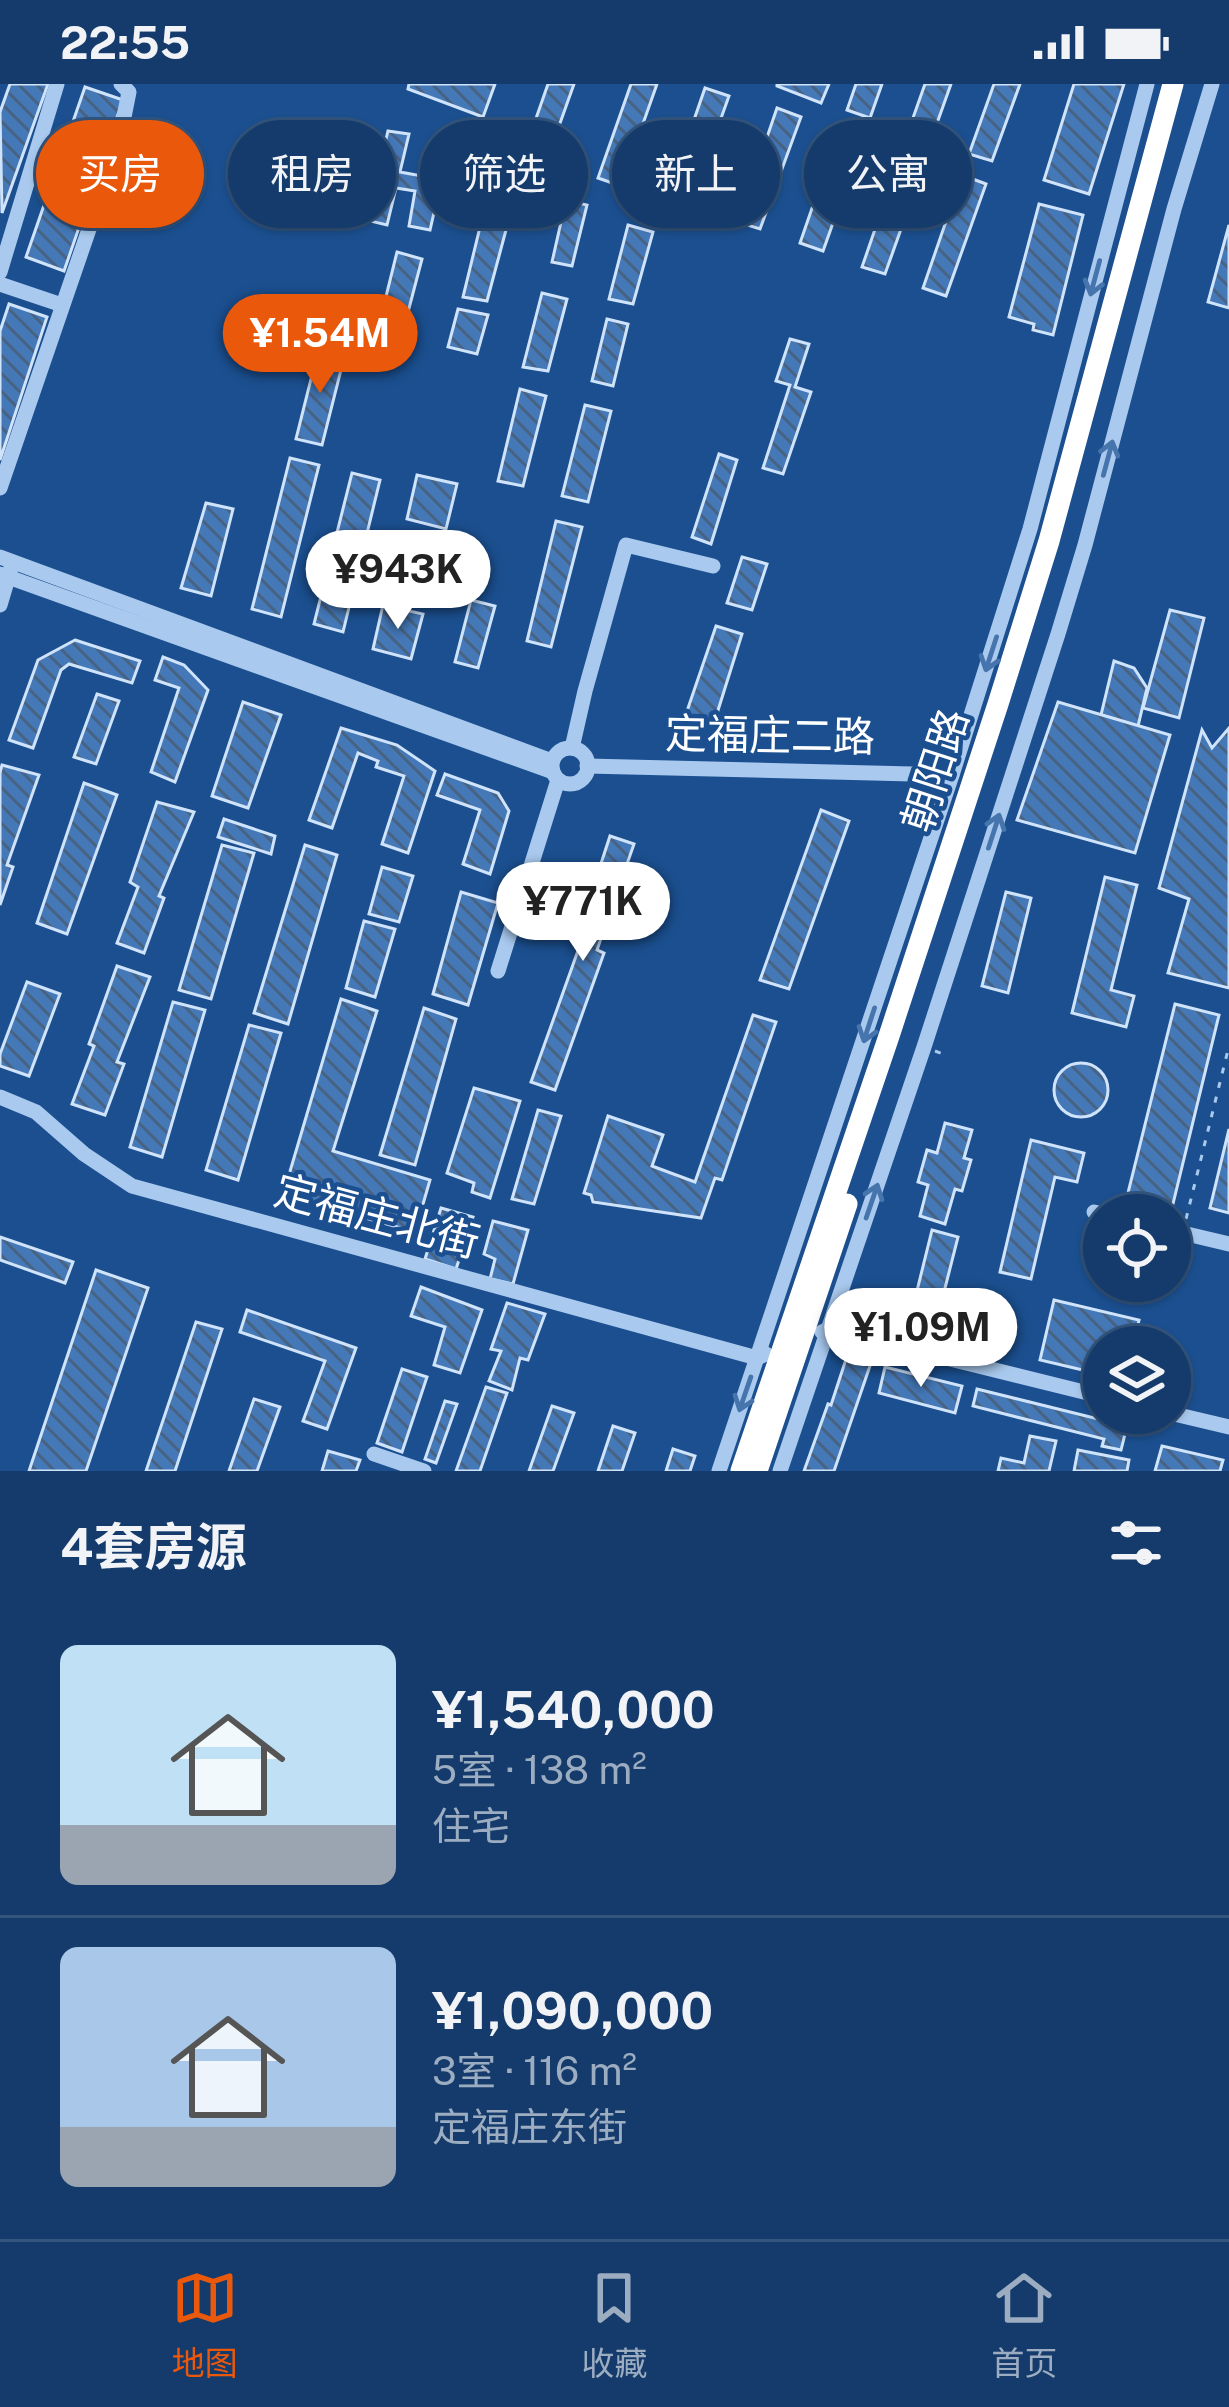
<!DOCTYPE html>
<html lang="zh">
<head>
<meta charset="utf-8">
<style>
  body { margin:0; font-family:"Public Sans","Noto Sans SC",sans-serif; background:#1d4271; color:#f1f3f6; height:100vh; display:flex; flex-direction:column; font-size:45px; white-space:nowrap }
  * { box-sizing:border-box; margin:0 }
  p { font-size:39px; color:#9dadc1 }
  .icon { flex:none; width:66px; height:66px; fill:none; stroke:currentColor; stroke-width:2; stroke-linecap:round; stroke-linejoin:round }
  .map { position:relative; height:1387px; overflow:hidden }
  .sheet { display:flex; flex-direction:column; background:#143b6b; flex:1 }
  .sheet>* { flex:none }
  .top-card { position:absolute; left:36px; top:36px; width:1158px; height:108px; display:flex; gap:24px }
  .controls { position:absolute; left:1083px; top:1110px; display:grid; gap:24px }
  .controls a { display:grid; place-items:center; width:108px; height:108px; border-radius:50%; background:#143b6b; box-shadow:0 3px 9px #0004,0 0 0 3px #33557e; font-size:60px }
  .price { position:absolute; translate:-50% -102px; padding:0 27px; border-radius:42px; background:#fff; color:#222; font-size:39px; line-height:78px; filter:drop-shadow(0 3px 6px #0008) }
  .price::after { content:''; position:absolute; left:50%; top:72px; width:36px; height:27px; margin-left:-18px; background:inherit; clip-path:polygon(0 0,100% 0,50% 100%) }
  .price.current { background:#ea580c; color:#fff }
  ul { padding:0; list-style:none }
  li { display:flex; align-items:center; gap:36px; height:300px; padding:0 60px }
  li+li { border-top:3px solid #33557e }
  li span { display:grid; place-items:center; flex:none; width:336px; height:240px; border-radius:18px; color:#555 }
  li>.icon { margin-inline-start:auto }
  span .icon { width:144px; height:144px; fill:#fffc; stroke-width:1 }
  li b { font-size:51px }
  h2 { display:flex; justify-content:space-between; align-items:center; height:144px; padding:0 60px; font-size:51px }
  .chip { padding:0 42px; border-radius:54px; background:#143b6b; box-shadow:0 3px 9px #0004,0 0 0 3px #33557e; font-size:42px; line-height:108px }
  .chip.current { background:#ea580c; color:#fff }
  .status { display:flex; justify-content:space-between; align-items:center; height:84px; padding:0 60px; background:#143b6b; direction:ltr }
  .status svg { height:33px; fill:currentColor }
  .dock { display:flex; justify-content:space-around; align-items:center; height:168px; border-top:3px solid #33557e; background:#143b6b; font-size:33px; color:#9dadc1 }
  .dock a { display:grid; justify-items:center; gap:6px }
  .dock .current { color:#ea580c }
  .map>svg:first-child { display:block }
  .building { fill:url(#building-back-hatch); stroke:#cfe3fa; stroke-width:3 }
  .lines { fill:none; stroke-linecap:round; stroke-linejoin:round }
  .path { stroke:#a9c9ee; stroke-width:3; stroke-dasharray:6 9; stroke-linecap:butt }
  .minor { stroke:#a9c9ee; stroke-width:15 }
  .highway { stroke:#fff; stroke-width:21 }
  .oneway { stroke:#4674ac }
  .labels { text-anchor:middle; stroke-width:9; stroke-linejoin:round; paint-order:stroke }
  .street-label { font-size:42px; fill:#fff; stroke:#1b4f8f }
</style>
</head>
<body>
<div class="status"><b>22:55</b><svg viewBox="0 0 49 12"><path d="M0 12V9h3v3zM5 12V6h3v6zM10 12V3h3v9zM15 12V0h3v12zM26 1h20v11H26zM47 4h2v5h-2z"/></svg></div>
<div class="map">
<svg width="1229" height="1387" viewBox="0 0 1229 1387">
  <defs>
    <pattern id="building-back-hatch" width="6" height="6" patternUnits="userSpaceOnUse" patternTransform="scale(3)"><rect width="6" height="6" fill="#4478b7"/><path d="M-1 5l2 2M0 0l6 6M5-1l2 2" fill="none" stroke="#486282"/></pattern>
  </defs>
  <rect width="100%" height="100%" fill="#1b4f8f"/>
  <g class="building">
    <polygon points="10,0 48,0 2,129 0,28"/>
    <polygon points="409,0 495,0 483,33 408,5"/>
    <polygon points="548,0 574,0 548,73 525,66"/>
    <polygon points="631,0 657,0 621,102 598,94"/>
    <polygon points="777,0 829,0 821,19 777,2"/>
    <polygon points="856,0 882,0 870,34 847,26"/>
    <polygon points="925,0 951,0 931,56 908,48"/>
    <polygon points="994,0 1020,0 992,77 969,70"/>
    <polygon points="1074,0 1124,0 1089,110 1044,96"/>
    <polygon points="85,3 123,16 64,187 26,173"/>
    <polygon points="705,4 729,12 689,124 666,117"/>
    <polygon points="777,24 801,33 760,145 738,138"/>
    <polygon points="839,46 863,55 823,167 800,159"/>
    <polygon points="388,47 409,50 400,88 422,92 429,65 448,68 430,146 409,142 415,107 396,104 387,141 366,136"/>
    <polygon points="901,70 925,78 885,190 862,183"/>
    <polygon points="490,90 520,96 509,135 480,128"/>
    <polygon points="962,91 986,100 946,212 923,204"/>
    <polygon points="566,116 587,121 572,182 552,178"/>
    <polygon points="1039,120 1083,131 1053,251 1033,246 1034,240 1009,233"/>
    <polygon points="481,139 506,146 487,217 463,213"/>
    <polygon points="628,141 653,148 633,220 609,215"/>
    <polygon points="1229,141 1229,224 1208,218"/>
    <polygon points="397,168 422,175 402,251 378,245"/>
    <polygon points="542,209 567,215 548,287 523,283"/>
    <polygon points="9,220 47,233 0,376 0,247"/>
    <polygon points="458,225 488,231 477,270 448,263"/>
    <polygon points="607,235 628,240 613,302 592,297"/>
    <polygon points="790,255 809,260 795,303 811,308 783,390 763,384 790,301 776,297"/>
    <polygon points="319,263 345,270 322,361 296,355"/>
    <polygon points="520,305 546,312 523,402 498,397"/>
    <polygon points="585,321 611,327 588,418 562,412"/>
    <polygon points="719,370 737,376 711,460 692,453"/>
    <polygon points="290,374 319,381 281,533 252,525"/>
    <polygon points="352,389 380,396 343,548 314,540"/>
    <polygon points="417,391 457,400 446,445 407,435"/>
    <polygon points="206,419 233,425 211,512 181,504"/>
    <polygon points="556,437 582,443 551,563 527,557"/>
    <polygon points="399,455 425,460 411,518 386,512"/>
    <polygon points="742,473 767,480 752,526 727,519"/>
    <polygon points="471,516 495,522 478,584 455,578"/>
    <polygon points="383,521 423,530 411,575 373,565"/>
    <polygon points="1170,526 1204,534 1179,634 1143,624"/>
    <polygon points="716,542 742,550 714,639 686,630"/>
    <polygon points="75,556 140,577 132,599 69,580 61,586 33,664 9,656 38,576"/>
    <polygon points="163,573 184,581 208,606 175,698 151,688 179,604 155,596"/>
    <polygon points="1114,577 1134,584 1147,604 1138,642 1101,631"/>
    <polygon points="97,610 119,617 96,680 74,673"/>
    <polygon points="243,618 281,631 248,724 212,712"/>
    <polygon points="1058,618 1170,651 1135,769 1017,736"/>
    <polygon points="341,644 397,661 435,687 408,769 382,760 404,692 376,683 378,677 358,669 332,744 309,736"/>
    <polygon points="1229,644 1229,904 1168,889 1189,815 1159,804 1202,646 1212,664"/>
    <polygon points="2,681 39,691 7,781 13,783 0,821 0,689"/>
    <polygon points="445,690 498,709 509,727 490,790 463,780 480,726 437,711"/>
    <polygon points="84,699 117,711 67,850 37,839"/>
    <polygon points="157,718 194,728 159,812 164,814 144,869 117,859 138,803 130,798"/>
    <polygon points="821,726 849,737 789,905 760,896"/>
    <polygon points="224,735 275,752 271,770 218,753"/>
    <polygon points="610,752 634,760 597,866 604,869 555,1006 531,998 580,861 575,859"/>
    <polygon points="222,761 254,769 211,915 179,906"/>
    <polygon points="305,761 337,771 288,940 254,929"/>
    <polygon points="382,783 413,792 399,838 369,830"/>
    <polygon points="1105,793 1137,801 1111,906 1134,912 1126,943 1072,929"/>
    <polygon points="461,808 498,819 468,921 433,910"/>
    <polygon points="1006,808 1031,814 1008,909 982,902"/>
    <polygon points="364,837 395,845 375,913 346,904"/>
    <polygon points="117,882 150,893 117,978 124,980 105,1031 72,1020 94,962 89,960"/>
    <polygon points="27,898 60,910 29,992 0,982 0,970"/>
    <polygon points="341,915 377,927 333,1067 430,1096 415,1148 283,1111"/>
    <polygon points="173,918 205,926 162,1073 130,1063"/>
    <polygon points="1175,920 1219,931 1171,1128 1126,1117"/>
    <polygon points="424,924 456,935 415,1081 380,1071"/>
    <polygon points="753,931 776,938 722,1096 715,1094 701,1134 593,1118 591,1111 584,1109 608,1032 663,1051 652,1082 695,1098"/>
    <polygon points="249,941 281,949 238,1096 206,1086"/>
    <circle cx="1081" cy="1006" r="27"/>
    <polygon points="474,1004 520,1017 490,1114 472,1108 474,1099 447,1089"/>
    <polygon points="538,1026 561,1032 534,1120 512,1115"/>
    <polygon points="945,1039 972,1046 964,1074 971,1076 962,1107 955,1105 945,1140 920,1132 928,1101 918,1098 927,1066 937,1069"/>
    <polygon points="1229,1045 1229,1129 1210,1124"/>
    <polygon points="1031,1056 1084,1069 1077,1098 1055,1093 1031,1195 1000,1188"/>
    <polygon points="441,1124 473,1133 456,1185 425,1175"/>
    <polygon points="493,1137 528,1146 513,1200 490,1195 495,1175 484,1170"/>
    <polygon points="932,1146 958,1153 942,1216 994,1229 989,1253 922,1236 925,1226 913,1223"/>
    <polygon points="0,1153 73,1178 65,1199 0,1176"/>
    <polygon points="96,1186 148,1204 86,1387 29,1387"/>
    <polygon points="421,1203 482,1226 460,1289 434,1281 445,1243 411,1232"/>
    <polygon points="1054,1216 1139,1236 1133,1263 1104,1263 1104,1291 1040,1276"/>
    <polygon points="507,1219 545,1230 528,1276 520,1274 512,1306 489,1297 501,1267 491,1265"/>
    <polygon points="247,1226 356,1264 327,1345 303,1337 325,1277 240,1248"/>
    <polygon points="196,1238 222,1245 175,1387 146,1387"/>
    <polygon points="848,1269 872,1276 834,1387 804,1387 828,1320 831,1321"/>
    <polygon points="885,1283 962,1302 955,1329 879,1309"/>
    <polygon points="402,1285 427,1293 402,1368 377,1359"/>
    <polygon points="486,1303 507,1309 480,1387 456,1387"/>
    <polygon points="977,1305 1127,1342 1121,1366 1102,1362 1104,1355 973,1322"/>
    <polygon points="254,1315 280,1323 257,1387 229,1387"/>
    <polygon points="445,1317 457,1320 436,1379 425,1375"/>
    <polygon points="552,1322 574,1329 553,1387 529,1387"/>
    <polygon points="613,1342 635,1349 622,1387 598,1387"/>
    <polygon points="1030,1352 1056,1357 1049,1387 998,1387 1001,1374 1024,1379"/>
    <polygon points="1162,1362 1223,1376 1220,1387 1155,1387"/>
    <polygon points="673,1365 695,1372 690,1387 666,1387"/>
    <polygon points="1078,1366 1129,1376 1127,1387 1074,1387"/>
    <polygon points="328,1367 360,1376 356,1387 322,1387"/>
  </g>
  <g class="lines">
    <g class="path">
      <polyline points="935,967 946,971"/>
      <polyline points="1186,1135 1229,962"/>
    </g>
    <g class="minor">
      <polyline points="0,188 57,0"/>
      <polyline points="0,200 62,221"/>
      <polyline points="0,404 119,58 129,8 121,0"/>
      <polyline points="0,473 552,677"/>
      <polyline points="0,490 553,688"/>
      <polyline points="0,521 11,484"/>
      <polyline points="572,664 585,607 626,461 713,482"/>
      <circle cx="570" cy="682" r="18"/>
      <polyline points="587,682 952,691"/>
      <polyline points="498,887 558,696"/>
      <polyline points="0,1013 36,1028 84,1070 132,1102 757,1274 766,1270"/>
      <polyline points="1094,1128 1107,1131"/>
      <polyline points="1170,1146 1229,1160"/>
      <polyline points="822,1248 829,1245 1104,1313"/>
      <polyline points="1170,1329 1229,1343"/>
      <polyline points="374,1370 424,1387"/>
      <polyline points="719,1387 952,691 1030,445 1147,0"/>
      <polyline points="780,1387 924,963 1058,550 1085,461 1174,125 1212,0"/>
    </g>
    <g class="highway">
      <polyline points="741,1387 889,952 998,620 1049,457 1173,0"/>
      <polyline points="757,1387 847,1120"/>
    </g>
  </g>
  <defs><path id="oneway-shaft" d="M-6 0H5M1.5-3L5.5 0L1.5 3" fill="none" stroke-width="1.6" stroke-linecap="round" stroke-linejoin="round" transform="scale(3)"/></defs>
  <g class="oneway">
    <use href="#oneway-shaft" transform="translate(1095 194) rotate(105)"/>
    <use href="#oneway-shaft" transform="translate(1108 374) rotate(-75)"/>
    <use href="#oneway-shaft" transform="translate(991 570) rotate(108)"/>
    <use href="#oneway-shaft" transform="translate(994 747) rotate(-72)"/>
    <use href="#oneway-shaft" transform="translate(869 941) rotate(108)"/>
    <use href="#oneway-shaft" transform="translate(872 1117) rotate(-71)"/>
    <use href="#oneway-shaft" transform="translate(745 1310) rotate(109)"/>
  </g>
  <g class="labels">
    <g class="street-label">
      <text transform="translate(770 651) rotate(1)" y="15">定福庄二路</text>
      <text transform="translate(935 686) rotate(-72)" y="15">朝阳路</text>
      <text transform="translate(377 1132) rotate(15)" y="15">定福庄北街</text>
    </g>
  </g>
</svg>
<div class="controls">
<a><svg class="icon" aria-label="locate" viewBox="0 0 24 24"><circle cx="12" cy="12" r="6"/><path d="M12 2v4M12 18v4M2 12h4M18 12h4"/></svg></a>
<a><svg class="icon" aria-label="layers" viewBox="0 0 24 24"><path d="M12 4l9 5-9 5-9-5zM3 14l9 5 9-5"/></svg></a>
</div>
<b class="price current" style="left:320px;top:312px">¥1.54M</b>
<b class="price" style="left:398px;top:548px">¥943K</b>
<b class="price" style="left:583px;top:880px">¥771K</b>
<b class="price" style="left:921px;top:1306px">¥1.09M</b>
<div class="top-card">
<a class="chip current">买房</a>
<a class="chip">租房</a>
<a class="chip">筛选</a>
<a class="chip">新上</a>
<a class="chip">公寓</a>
</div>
</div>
<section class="sheet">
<h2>4套房源<svg class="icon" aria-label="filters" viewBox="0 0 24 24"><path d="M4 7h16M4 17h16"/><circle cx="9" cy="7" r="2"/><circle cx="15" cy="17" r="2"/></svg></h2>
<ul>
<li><span style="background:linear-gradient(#bfe0f5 75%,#9aa5b1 0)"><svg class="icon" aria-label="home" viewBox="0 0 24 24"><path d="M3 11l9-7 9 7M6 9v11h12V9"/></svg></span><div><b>¥1,540,000</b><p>5室 · 138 m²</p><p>住宅</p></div></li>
<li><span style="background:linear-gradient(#a9c7e8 75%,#9aa5b1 0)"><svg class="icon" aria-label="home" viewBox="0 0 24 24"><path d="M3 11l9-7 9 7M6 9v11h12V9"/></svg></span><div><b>¥1,090,000</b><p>3室 · 116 m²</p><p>定福庄东街</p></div></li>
</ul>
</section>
<nav class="dock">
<a class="current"><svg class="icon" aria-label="map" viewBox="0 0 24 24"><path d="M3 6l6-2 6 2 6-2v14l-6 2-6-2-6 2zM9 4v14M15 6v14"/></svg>地图</a>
<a><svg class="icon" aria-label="saved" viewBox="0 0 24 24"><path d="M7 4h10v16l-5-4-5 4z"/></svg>收藏</a>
<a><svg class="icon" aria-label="home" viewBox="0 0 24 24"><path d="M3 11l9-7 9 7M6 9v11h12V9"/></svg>首页</a>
</nav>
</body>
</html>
